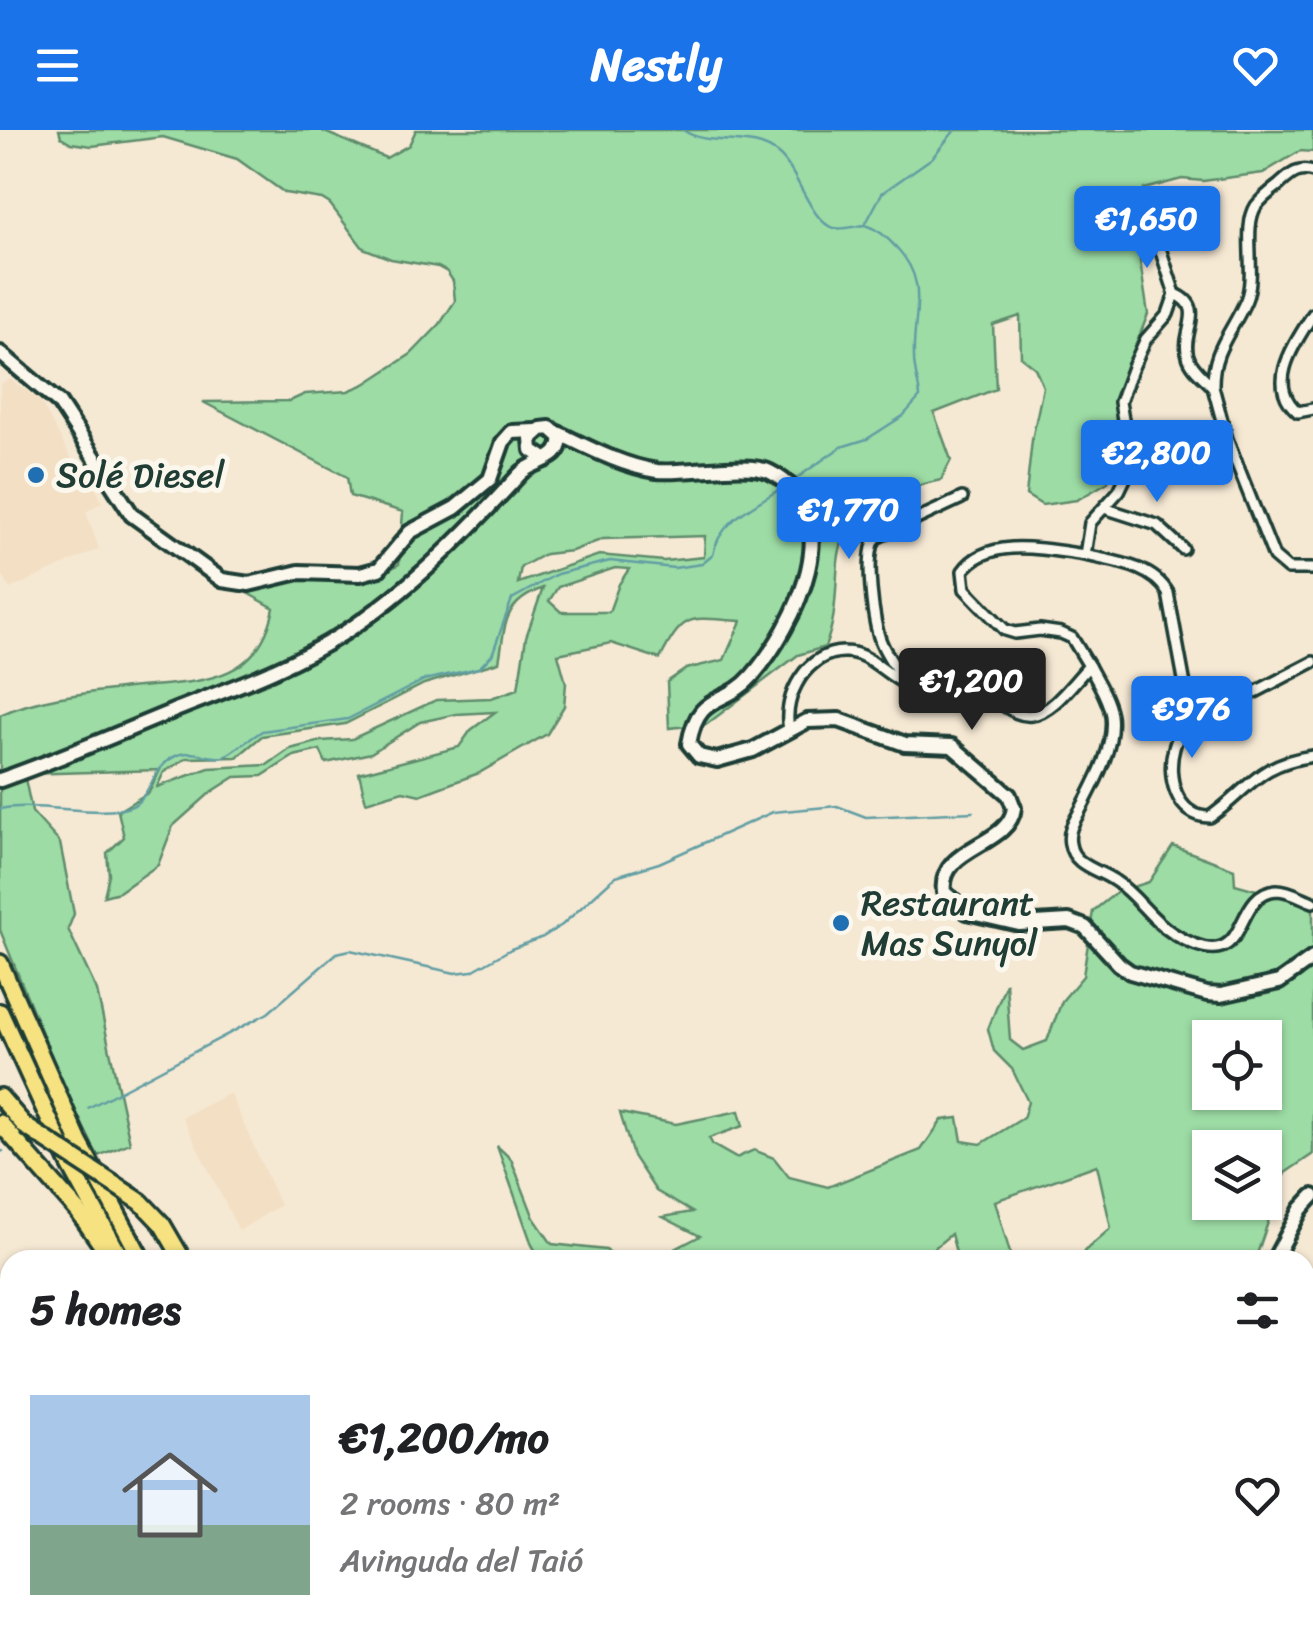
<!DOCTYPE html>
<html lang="en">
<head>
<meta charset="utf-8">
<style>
  body { margin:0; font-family:Sriracha,sans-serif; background:#f6f6f6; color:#202124; height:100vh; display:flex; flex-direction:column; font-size:38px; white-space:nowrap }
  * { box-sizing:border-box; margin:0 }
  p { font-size:32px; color:#757577 }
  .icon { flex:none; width:55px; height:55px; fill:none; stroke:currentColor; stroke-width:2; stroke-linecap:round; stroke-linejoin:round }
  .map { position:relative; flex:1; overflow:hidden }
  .panel { position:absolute; left:0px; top:1120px; width:1315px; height:392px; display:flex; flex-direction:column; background:#fff; border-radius:30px 30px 0 0; box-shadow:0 2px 8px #0004 }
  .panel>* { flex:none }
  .controls { position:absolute; left:1192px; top:890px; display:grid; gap:20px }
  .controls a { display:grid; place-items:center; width:90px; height:90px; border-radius:0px; background:#fff; box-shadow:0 2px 8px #0004; font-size:50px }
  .price { position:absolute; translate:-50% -85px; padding:0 22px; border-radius:10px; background:#1a73e8; color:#fff; font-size:32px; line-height:65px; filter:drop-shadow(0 2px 5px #0008) }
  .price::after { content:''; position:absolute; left:50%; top:60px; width:30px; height:22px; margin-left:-15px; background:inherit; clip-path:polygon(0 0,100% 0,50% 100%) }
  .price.current { background:#222; color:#fff }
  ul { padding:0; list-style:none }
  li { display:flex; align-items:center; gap:30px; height:250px; padding:0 30px }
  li+li { border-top:2px solid #e0e0e0 }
  li span { display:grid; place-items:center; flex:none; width:280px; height:200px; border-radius:0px; color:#555 }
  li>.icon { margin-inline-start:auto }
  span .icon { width:120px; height:120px; fill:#fffc; stroke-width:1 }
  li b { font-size:42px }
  h2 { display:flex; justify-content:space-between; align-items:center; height:120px; padding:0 30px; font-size:42px }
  header { display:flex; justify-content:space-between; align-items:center; height:130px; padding:0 30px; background:#1a73e8; color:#fff; font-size:45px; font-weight:700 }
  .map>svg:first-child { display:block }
  .built { fill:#f3dfc4 }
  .green { fill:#9ddca5; stroke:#5e8c6c; stroke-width:2.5; fill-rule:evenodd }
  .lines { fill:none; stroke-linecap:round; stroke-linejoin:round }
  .stream { stroke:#629ea3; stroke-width:2.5 }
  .street-casing { stroke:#1f3d34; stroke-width:16 }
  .secondary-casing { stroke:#1f3d34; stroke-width:20 }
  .highway-casing { stroke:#1f3d34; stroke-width:22 }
  .street { stroke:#fbf7ec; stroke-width:9 }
  .secondary { stroke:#fbf7ec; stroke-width:12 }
  .highway { stroke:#f6e281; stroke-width:15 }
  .highway-bridge-casing { stroke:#1f3d34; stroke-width:22; stroke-linecap:butt }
  .highway-bridge { stroke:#f6e281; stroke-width:15 }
  .poi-dot { fill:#1f6fb2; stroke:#fbf7ec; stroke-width:4 }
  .labels { text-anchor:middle; stroke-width:10; stroke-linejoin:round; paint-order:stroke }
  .poi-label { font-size:35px; fill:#1f3d34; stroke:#fbf7ec; text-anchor:start }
</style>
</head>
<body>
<header><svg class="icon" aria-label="menu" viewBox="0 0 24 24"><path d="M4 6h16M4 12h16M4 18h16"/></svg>Nestly<svg class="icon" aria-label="heart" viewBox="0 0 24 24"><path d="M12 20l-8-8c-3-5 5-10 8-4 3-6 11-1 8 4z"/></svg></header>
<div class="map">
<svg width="1313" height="1512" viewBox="0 0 1313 1512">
  <rect width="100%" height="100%" fill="#f6e9d4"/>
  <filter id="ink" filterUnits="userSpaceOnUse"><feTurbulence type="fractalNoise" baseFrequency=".01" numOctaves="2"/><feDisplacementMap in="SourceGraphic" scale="20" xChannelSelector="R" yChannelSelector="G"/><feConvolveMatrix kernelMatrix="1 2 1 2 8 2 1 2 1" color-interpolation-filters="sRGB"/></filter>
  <g filter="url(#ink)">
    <g class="built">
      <polygon points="10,249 40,271 80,344 88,340 102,372 86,382 99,419 10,459 0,440 0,254"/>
      <polygon points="230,963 280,1075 239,1101 182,987"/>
    </g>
    <g class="green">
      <path d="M59,0H320L386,28L409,15L416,0H1313V22L1300,21L1263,43L1203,51L1182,49L1144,59L1140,131L1148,184L1114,271L1120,322L1108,352L1077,370L1042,375L1026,365L1032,310L1043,257L1035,238L1021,227L1020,186L993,195L996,259L934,283L951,330L941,350C895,360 843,377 838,432C835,463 837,487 825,517L798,525L707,594L669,598L667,552L686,539L724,530L741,491C690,488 685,480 660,529L611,513L558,524L566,553L564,576L547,604L479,643L420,665L403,661L366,672L359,643L459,617L471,600L495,582L457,584L420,592L371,623L326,633L320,620L294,626L262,646L235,647L210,663L173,696L158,735L119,762L104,766L109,745L107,723L124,707L118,681L149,662L160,640L24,644L32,682L60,713L74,784L68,799L97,861L130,1013L98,1026L66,962L0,800V585C40,567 85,563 128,558C192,551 258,558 274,478L242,460L303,446L372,450L399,434L403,382L350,366L347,347L203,272L290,271L305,264L348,261L365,254L411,224L440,194L455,171L453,151L447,142L438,137L391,129L363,118L330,74L322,69L285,63L237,29L163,7L92,16L71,13L61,7ZM705,406L704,427L664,431L599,425L518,453L521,437L545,424L572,421L603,409ZM615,438L629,439L619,454L609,482H561L549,471L558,457ZM543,458L526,507L518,559L491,568L436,570L352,609L321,611L290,619L267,635L209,638L157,657L164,642L187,628L237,627L262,606L345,594L424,554L499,532C506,493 502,474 543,458Z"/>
      <path d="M1173,716L1234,739L1235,754L1313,776V1024L1285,1043L1255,1130H1074L1111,1098L1097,1035L995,1071L1012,1130H958L951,1104L920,1130H654L700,1106L663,1087L692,1082L656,1061L633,1026L620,983L676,994L739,981L743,996L709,1008L713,1015L736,1028L754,1020L774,1028L789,1047L828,1057L921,1020L942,990L958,988L962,1011L981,1014L1023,988L1028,972L1012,939L994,921L988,899L1006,853L1010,910L1023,920L1047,911L1062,871L1083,846L1093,781L1117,762L1149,752ZM1210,908H1265V962H1210ZM1210,1018H1265V1072H1210Z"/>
      <polygon points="497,1016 511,1029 534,1088 552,1114 606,1120 619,1130 541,1130 532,1115"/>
      <polygon points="0,1427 10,1440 10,1502 42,1503 47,1512 12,1512 0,1495"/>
    </g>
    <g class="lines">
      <g class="stream">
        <path d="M683,0C709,19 752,1 779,25C798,41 811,93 834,98C844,100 855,96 865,95"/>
        <path d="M794,350L841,317L867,309L903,286L920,267C919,254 914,241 914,228C912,184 931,154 896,117C886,107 880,100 865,95L882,63L932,28L955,0"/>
        <path d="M0,679C39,671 102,689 132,676C151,667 153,634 178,625C192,619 209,629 224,627L262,601L348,589L424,550L479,538L492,525L512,469L557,444L610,431L674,438L702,434L713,425C719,390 755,376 783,357"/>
        <polyline points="88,978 268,883 337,823 350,820 455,843 472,841 511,819 543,807 562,795 616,746 659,733 773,682 837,676 866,687 973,682"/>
        <polyline points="0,1022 3,1021"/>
        <polyline points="1305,1404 1313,1399"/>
        <polyline points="1071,1512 1080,1502"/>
      </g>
      <g class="street-casing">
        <g id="street">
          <polyline points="1156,106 1175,164"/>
          <path d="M1313,184C1296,212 1264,254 1298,282L1313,279"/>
          <polyline points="1213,257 1227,309 1274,427 1288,439 1313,439"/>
          <polyline points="1104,378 1157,395 1183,419"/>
          <path d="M1085,425C1114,432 1152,435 1168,463L1185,555L1196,573"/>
          <path d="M1313,532L1242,569L1196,573C1189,587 1178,603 1174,618C1166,646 1176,687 1210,687C1250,659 1256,634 1313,626"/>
          <path d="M1089,536C1097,551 1108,568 1111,585C1115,617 1095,652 1081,679C1075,690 1067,701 1070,714C1073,736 1100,740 1115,751C1137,765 1149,788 1171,802C1255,855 1228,763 1277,760C1289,760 1302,768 1313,772"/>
          <path d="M907,554C898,541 887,527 881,512C873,493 864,424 876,408L962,368"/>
          <path d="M789,599C782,567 807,521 845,522C869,522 885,545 906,554C930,564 957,560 982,565C1000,569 1013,587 1031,585C1053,583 1074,551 1089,536L1072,508L1061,503L1040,500L1015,503L1005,500L965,459L963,441C988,405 1049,420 1085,425L1090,393L1119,361L1131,336L1120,272L1133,237L1146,209L1168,184L1175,164C1208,177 1180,203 1188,226C1191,238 1205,248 1213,257C1212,219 1232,203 1246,170C1257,143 1242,98 1256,76C1262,68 1271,61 1279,55C1290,45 1298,37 1313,42"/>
          <polyline points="1305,1203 1313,1211"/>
          <polyline points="1305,1454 1313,1449"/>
          <polyline points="1264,1502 1266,1512"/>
          <polyline points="1240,1512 1252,1502"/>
        </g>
      </g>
      <g class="secondary-casing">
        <g id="secondary">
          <polyline points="0,223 59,273 132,385 222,450 249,454 299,442 360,444 379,439 410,402 455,378 490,349 503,312 512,302 536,301"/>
          <path d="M558,303C589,318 623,336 657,341C686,344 748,331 770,342C852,383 795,496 752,546C725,577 698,561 689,614L699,626L717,630L753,620L807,591L839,590L905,614L952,616L1009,665L1014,678C1009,717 938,716 944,762L967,782L1019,794L1069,791L1085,797L1119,834L1130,842L1207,864L1221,865L1279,852L1313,828"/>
          <path d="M0,650C60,629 119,603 178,579C234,557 293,536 344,503C409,461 468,401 520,344C534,329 563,332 560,307L550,298L541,299L531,308L532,320L544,328"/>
          <polyline points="1274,1130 1301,1079 1313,1066"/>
          <polyline points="1305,1251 1313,1261"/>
        </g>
      </g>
      <g class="highway-casing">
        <g id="highway">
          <polyline points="0,833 79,1012 142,1130"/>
          <polyline points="0,882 69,1033 122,1130"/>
          <polyline points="0,967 25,996"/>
          <polyline points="0,993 78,1081 103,1117"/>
          <polyline points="141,1072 162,1094 183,1130"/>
          <polyline points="387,1502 393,1512"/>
          <polyline points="409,1502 415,1512"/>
        </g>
      </g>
      <use href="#street" class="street"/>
      <use href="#secondary" class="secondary"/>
      <use href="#highway" class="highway"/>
      <g class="highway-bridge-casing">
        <polyline id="highway-bridge" points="25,996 141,1072"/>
      </g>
      <use href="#highway-bridge" class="highway-bridge"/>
    </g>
  </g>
  <g class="poi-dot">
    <circle cx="36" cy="345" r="10"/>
    <circle cx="841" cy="793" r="10"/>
  </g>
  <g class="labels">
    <g class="poi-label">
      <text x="56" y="357">Solé Diesel</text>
      <text x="861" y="785">Restaurant<tspan x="861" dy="40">Mas Sunyol</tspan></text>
    </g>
  </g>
</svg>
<div class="controls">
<a><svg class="icon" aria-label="locate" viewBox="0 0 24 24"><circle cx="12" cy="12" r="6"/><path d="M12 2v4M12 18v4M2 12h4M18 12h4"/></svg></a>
<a><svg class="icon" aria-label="layers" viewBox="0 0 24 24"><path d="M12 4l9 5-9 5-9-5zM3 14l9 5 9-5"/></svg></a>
</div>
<b class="price" style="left:1147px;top:141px">€1,650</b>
<b class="price" style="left:1157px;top:375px">€2,800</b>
<b class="price" style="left:849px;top:432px">€1,770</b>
<b class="price current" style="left:972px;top:603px">€1,200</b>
<b class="price" style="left:1192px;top:631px">€976</b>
<section class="panel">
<h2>5 homes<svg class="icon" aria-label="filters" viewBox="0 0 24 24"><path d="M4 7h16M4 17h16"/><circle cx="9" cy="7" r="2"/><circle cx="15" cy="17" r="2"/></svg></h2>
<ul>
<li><span style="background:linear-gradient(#a9c7e8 65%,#7fa58c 0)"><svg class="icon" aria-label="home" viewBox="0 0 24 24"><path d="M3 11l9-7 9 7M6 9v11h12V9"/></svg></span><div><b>€1,200/mo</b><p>2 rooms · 80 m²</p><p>Avinguda del Taió</p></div><svg class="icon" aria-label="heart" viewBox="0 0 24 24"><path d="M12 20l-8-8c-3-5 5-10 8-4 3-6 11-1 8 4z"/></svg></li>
</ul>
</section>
</div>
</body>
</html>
